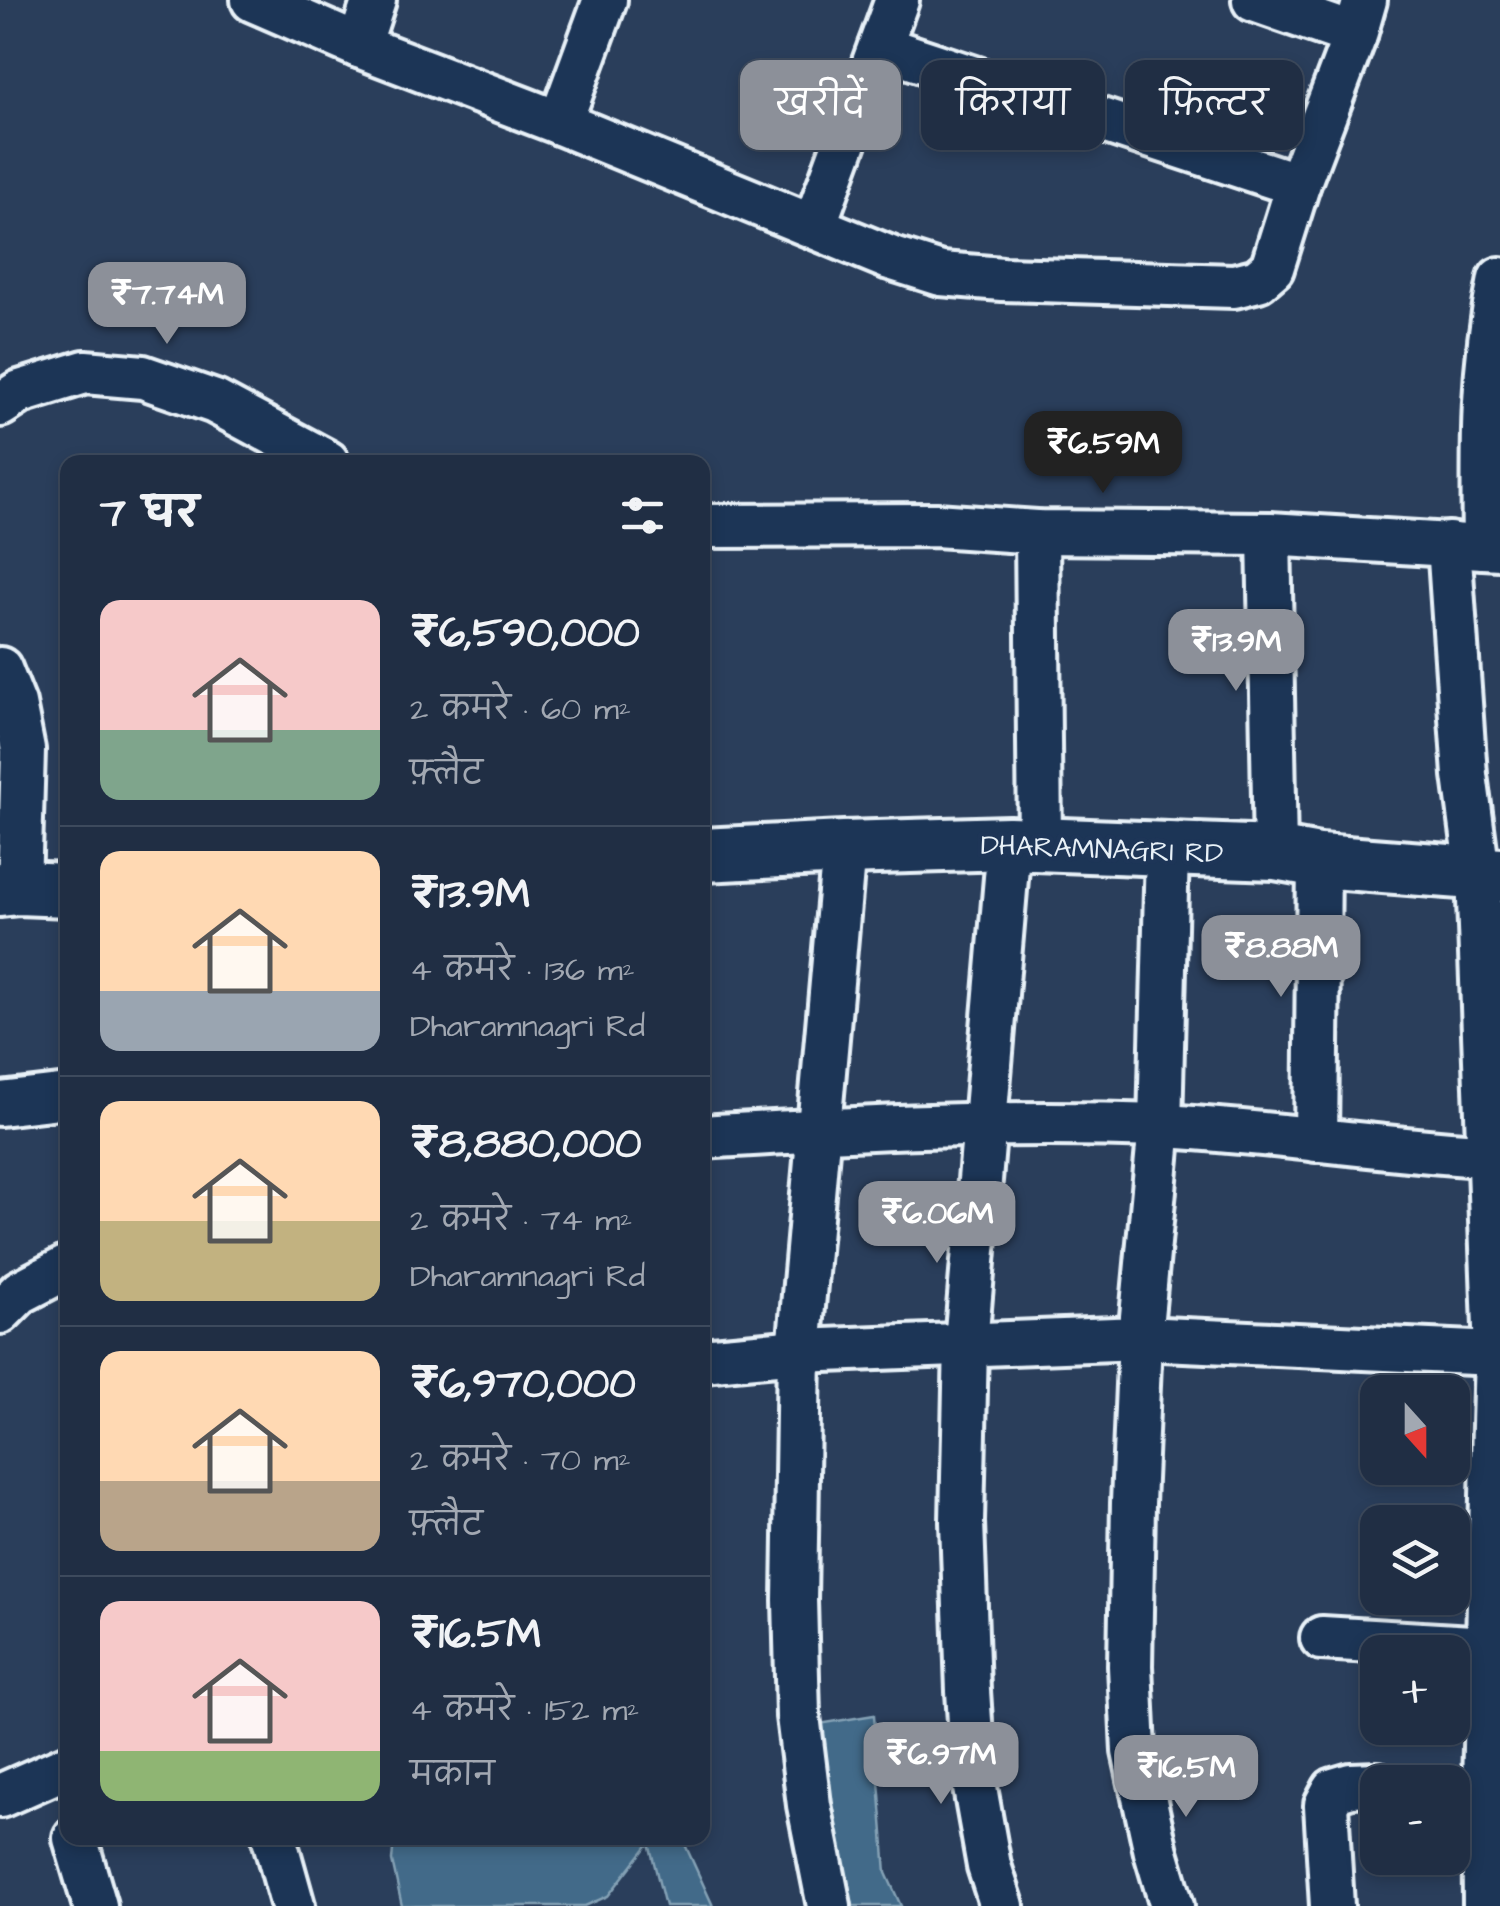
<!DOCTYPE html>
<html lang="hi">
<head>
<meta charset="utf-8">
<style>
  body { margin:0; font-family:"Architects Daughter","Playpen Sans Deva",sans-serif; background:#28364b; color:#f1f3f6; height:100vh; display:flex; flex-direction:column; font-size:38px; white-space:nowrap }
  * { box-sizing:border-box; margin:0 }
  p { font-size:32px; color:#a2a8b2 }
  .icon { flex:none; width:55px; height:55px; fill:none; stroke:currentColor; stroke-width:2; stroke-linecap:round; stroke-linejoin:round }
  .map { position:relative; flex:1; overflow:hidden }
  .panel { position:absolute; left:60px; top:455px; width:650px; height:1390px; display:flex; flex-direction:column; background:#202e44; border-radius:20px; box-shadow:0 5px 15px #0003,0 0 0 2px #3d4a5d }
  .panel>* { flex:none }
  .top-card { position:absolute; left:740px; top:60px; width:610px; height:90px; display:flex; gap:20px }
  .needle { width:65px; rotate:159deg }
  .tools { position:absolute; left:1360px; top:1375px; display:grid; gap:20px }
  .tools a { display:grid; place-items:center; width:110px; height:110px; border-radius:20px; background:#202e44; box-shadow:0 5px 15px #0003,0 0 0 2px #3d4a5d; font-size:50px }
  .price { position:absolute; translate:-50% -85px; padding:0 22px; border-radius:20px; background:#8c9099; color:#fff; font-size:32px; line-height:65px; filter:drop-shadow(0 2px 5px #0008) }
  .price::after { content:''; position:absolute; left:50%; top:60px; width:30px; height:22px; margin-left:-15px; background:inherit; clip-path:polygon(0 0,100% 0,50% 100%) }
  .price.selected { background:#222; color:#fff }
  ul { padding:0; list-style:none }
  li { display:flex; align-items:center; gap:30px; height:250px; padding:0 40px }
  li+li { border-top:2px solid #3d4a5d }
  li span { display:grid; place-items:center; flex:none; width:280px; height:200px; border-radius:20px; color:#555 }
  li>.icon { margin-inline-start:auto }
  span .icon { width:120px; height:120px; fill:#fffc; stroke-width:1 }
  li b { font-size:42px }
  h2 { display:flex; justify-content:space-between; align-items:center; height:120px; padding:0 40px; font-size:42px }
  .chip { padding:0 35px; border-radius:20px; background:#202e44; box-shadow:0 5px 15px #0003,0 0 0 2px #3d4a5d; font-size:35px; line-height:90px }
  .chip.selected { background:#8c9099; color:#fff }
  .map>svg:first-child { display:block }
  .water { fill:#426b89; stroke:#84a1b5; stroke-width:2.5 }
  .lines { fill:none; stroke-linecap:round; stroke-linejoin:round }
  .minor-casing { stroke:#e8f1f8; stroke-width:50 }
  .tertiary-casing { stroke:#e8f1f8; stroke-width:60 }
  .minor { stroke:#1d3557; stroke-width:42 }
  .tertiary { stroke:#1d3557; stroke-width:52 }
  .labels { text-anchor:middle; stroke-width:9; stroke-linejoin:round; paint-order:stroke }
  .street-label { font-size:28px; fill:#e8f1f8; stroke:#1d3557 }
</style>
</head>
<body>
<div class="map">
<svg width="1500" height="1906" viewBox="0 0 1500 1906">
  <rect width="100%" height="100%" fill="#2a3e5b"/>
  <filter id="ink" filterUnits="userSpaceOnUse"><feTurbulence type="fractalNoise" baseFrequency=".01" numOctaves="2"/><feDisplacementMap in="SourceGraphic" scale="20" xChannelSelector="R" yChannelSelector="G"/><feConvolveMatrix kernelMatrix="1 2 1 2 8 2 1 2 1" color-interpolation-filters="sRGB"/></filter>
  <g filter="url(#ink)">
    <g class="water">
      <polygon points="874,1715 886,1873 901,1906 841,1906 813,1725"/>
      <polygon points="394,1838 682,1838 713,1906 665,1906 649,1843 608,1896 585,1906 402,1906 392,1861"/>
    </g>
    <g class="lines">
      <g class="minor-casing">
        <g id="minor">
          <polyline points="253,0 359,46 560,123 890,258 941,274 1002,279 1234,286 1258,280 1272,268 1298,185 1355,35 1365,0"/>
          <polyline points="1254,0 1355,35"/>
          <polyline points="359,46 374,0"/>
          <polyline points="880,47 1298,185"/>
          <polyline points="560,123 605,0"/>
          <polyline points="814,226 897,0"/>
          <polyline points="0,405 20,392 85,372 143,377 215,402 327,462"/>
          <polyline points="702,526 936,525 1037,532 1269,534 1500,548"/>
          <polyline points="1037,532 1040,844"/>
          <polyline points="1269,534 1275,853"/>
          <polyline points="1449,544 1465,775 1478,873 1496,1354 1484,1783 1485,1906"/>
          <path d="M1484,547C1483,454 1481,371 1500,279"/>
          <polyline points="0,669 14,704 23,750 19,888"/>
          <polyline points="1167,849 1160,1126 1140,1338 1133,1503 1130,1666 1134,1751 1156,1852 1172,1906"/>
          <polyline points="0,1104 68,1096"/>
          <path d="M702,1137C853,1128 1008,1120 1159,1126C1273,1131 1386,1151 1500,1156"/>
          <polyline points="1316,1140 1319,861"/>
          <polyline points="0,1312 20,1292 68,1267"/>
          <polyline points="702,1360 799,1351 1140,1338 1496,1354"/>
          <polyline points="1322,1638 1488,1648"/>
          <polyline points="0,1796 68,1766"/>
          <polyline points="75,1838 95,1906"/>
          <polyline points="274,1838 293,1906"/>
          <polyline points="829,1906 809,1805 798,1716 795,1600 799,1351 844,848"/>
          <polyline points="1002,1906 989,1866 974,1782 968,1691 962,1522 966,1343 1009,843"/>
          <polyline points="1332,1906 1326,1805 1334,1790 1351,1785 1378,1784"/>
        </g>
      </g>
      <g class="tertiary-casing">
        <g id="tertiary">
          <polyline points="702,855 844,848 1009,843 1275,853 1319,861 1500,875"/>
          <polyline points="0,890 19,888 68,890"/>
        </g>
      </g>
      <use href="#minor" class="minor"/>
      <use href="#tertiary" class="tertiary"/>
    </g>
  </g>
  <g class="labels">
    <g class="street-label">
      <text transform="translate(1102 848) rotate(2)" y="10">DHARAMNAGRI RD</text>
    </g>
  </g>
</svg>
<div class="tools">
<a><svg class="needle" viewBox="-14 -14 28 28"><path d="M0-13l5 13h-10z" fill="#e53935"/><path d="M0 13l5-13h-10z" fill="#a2a8b2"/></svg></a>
<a><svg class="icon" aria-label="layers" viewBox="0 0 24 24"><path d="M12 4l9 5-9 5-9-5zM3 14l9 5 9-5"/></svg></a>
<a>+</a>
<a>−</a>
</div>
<b class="price" style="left:167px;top:347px">₹7.74M</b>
<b class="price selected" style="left:1103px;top:496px">₹6.59M</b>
<b class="price" style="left:1236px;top:694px">₹13.9M</b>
<b class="price" style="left:1281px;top:1000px">₹8.88M</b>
<b class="price" style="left:937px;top:1266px">₹6.06M</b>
<b class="price" style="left:941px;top:1807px">₹6.97M</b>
<b class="price" style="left:1186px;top:1820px">₹16.5M</b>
<div class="top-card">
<a class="chip selected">खरीदें</a>
<a class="chip">किराया</a>
<a class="chip">फ़िल्टर</a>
</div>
<section class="panel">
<h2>7 घर<svg class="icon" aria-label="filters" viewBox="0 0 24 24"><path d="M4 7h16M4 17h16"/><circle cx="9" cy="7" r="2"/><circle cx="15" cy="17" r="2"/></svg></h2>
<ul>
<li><span style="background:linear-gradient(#f6c9c9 65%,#7fa58c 0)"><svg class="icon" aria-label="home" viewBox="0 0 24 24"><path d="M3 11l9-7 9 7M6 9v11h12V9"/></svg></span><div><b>₹6,590,000</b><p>2 कमरे · 60 m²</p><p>फ़्लैट</p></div></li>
<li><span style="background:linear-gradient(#ffd9b3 70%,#9aa5b1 0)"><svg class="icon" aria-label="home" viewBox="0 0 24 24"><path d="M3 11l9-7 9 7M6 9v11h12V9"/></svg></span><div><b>₹13.9M</b><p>4 कमरे · 136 m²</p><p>Dharamnagri Rd</p></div></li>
<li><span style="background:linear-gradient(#ffd9b3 60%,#c2b280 0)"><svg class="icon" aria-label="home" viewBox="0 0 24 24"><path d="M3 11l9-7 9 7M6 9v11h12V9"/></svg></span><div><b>₹8,880,000</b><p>2 कमरे · 74 m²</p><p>Dharamnagri Rd</p></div></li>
<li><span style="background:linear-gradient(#ffd9b3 65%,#b9a48a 0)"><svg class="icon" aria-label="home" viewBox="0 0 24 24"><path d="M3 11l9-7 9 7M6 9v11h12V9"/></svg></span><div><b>₹6,970,000</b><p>2 कमरे · 70 m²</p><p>फ़्लैट</p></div></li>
<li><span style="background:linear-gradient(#f6c9c9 75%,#8fb573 0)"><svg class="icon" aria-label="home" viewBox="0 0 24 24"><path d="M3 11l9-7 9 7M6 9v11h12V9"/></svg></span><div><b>₹16.5M</b><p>4 कमरे · 152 m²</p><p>मकान</p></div></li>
</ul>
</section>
</div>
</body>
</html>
